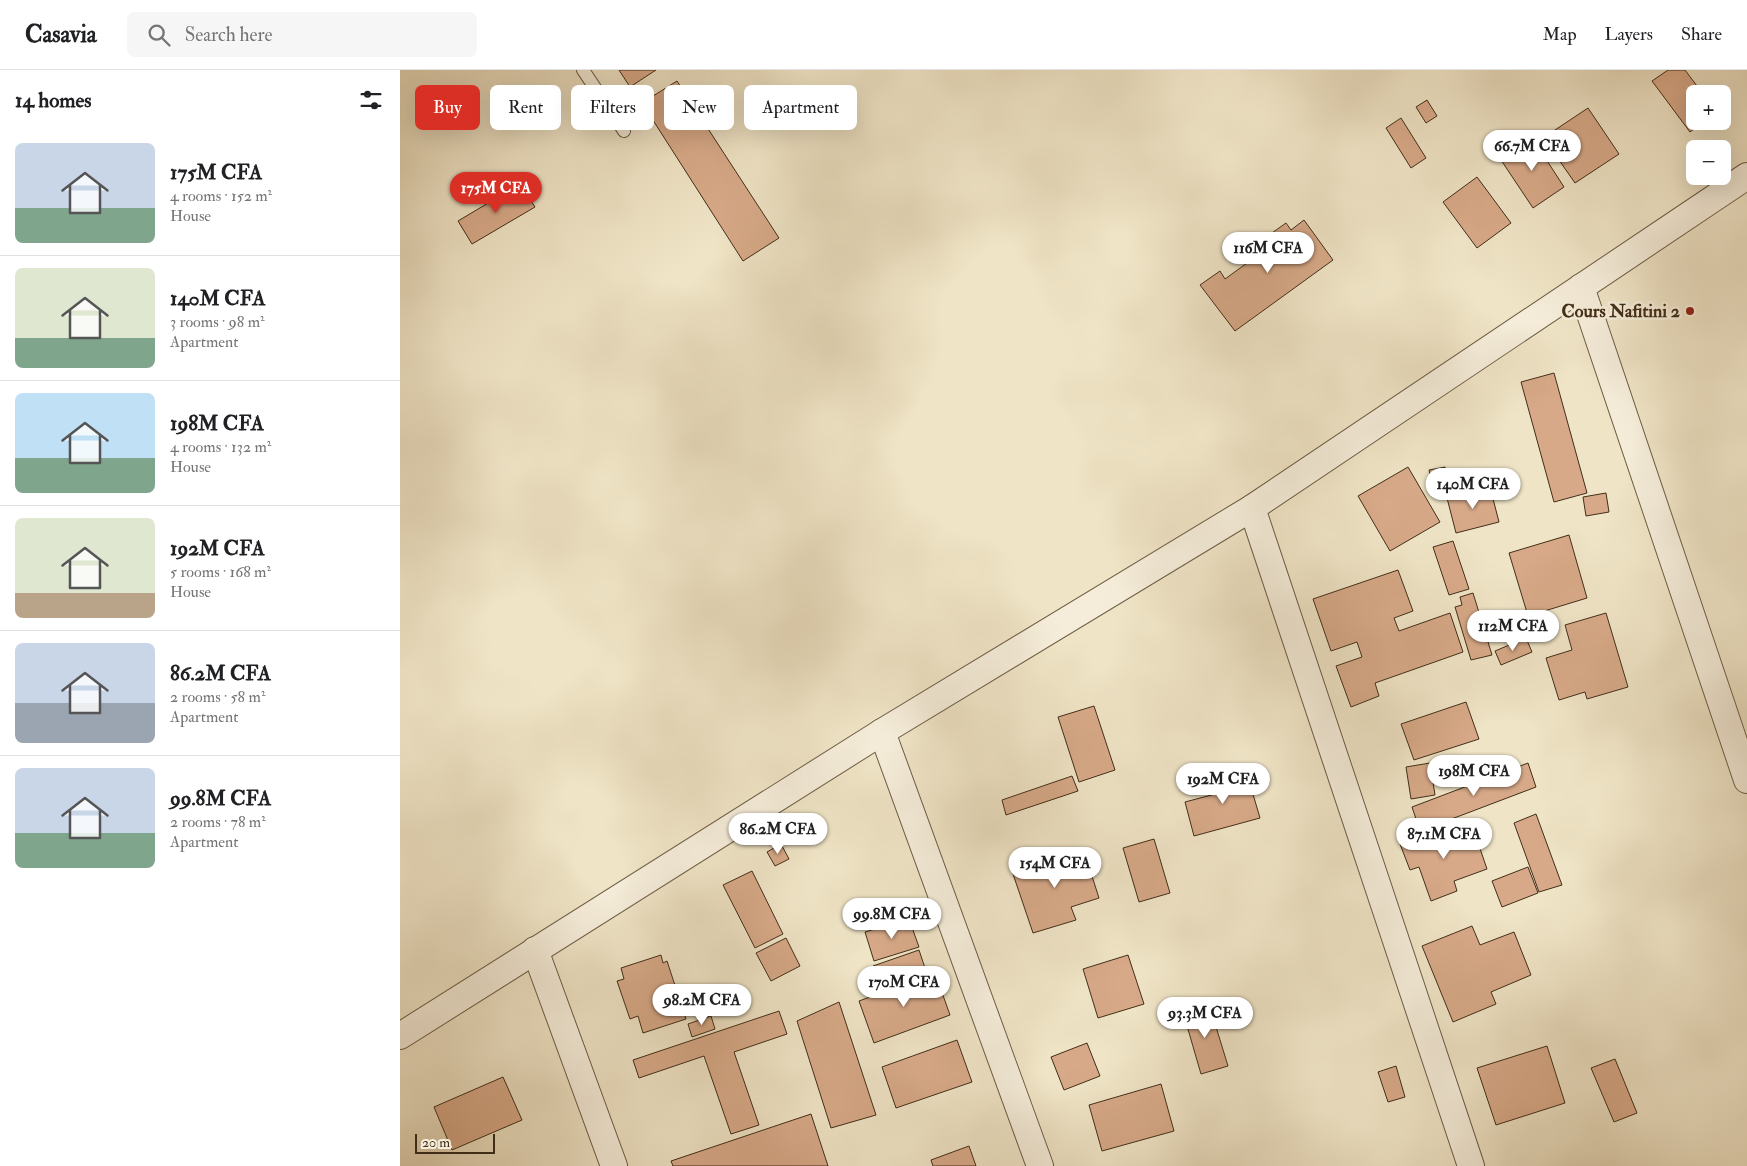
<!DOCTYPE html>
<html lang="en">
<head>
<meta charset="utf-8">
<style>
  body { margin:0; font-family:"IM FELL Double Pica",serif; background:#f6f6f6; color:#202124; height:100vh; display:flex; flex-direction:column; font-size:19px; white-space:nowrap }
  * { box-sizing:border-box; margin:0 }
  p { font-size:16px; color:#757577 }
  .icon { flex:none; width:28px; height:28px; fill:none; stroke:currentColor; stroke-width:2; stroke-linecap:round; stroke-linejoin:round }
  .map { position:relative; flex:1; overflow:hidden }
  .side { display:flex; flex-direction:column; background:#fff; width:400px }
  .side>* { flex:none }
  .guide { position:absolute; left:15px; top:15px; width:475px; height:45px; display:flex; gap:10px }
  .fabs { position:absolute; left:1286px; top:15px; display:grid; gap:10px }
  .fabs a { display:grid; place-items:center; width:45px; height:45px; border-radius:8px; background:#fff; box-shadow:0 5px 20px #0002; font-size:25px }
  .scale { position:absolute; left:15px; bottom:12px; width:80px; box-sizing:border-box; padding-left:5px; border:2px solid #422e18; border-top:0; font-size:14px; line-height:18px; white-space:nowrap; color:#422e18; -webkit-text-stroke:4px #f5edda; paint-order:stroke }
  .price { position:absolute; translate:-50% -42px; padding:0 11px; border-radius:18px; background:#fff; color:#222; font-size:16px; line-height:32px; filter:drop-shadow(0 1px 2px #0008) }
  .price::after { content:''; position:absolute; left:50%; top:30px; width:15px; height:11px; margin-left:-8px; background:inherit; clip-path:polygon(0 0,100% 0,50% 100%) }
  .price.selected { background:#d93025; color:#fff }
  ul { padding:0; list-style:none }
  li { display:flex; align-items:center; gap:15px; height:125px; padding:0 15px }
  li+li { border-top:1px solid #e0e0e0 }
  li span { display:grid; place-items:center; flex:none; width:140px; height:100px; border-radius:8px; color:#555 }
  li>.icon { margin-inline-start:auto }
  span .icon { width:60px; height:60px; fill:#fffc; stroke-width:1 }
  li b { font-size:21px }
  h2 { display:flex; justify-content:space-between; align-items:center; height:60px; padding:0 15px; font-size:21px }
  .tag { padding:0 18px; border-radius:8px; background:#fff; box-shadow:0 5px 20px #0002; font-size:18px; line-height:45px }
  .tag.selected { background:#d93025; color:#fff }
  header { display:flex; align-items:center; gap:30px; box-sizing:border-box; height:70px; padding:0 25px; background:#fff; border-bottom:1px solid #e0e0e0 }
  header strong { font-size:24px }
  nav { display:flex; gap:28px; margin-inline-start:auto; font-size:18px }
  .search { width:350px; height:45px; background:#f6f6f6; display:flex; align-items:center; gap:12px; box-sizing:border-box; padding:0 18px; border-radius:8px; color:#757577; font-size:19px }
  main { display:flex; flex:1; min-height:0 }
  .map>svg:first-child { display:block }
  .building { fill:#d7a988; stroke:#422e18 }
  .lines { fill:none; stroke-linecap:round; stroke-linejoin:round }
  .service-casing { stroke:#6d5c44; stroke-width:14 }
  .minor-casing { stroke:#6d5c44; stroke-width:28 }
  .service { stroke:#f5edda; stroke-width:12 }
  .minor { stroke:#f5edda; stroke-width:26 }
  .poi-dot { fill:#8f2418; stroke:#f5edda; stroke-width:2 }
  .labels { text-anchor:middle; stroke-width:5; stroke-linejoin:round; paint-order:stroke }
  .poi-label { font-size:18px; font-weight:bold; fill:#422e18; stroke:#f5edda; text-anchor:end }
</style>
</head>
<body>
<header>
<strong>Casavia</strong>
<div class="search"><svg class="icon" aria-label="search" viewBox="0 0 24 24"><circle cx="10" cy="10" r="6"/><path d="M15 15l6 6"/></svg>Search here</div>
<nav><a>Map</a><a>Layers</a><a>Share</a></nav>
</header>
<main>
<section class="side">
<h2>14 homes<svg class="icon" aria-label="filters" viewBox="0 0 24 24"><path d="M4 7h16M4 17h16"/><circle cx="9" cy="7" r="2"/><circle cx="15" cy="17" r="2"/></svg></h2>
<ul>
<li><span style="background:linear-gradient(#c9d6e8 65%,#7fa58c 0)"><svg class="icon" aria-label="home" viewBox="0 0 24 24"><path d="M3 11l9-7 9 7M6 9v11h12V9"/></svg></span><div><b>175M CFA</b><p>4 rooms · 152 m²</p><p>House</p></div></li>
<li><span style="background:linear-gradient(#dfe7d0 70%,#7fa58c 0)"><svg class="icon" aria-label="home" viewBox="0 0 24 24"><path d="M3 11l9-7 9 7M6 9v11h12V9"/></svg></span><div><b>140M CFA</b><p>3 rooms · 98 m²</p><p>Apartment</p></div></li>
<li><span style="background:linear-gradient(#bfe0f5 65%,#7fa58c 0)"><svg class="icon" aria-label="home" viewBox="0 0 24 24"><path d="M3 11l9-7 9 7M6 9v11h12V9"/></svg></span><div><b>198M CFA</b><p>4 rooms · 132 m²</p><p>House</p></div></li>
<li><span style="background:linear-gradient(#dfe7d0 75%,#b9a48a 0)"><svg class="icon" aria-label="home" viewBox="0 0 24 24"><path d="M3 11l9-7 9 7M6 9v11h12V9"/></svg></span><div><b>192M CFA</b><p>5 rooms · 168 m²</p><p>House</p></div></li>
<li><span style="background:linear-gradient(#c9d6e8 60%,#9aa5b1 0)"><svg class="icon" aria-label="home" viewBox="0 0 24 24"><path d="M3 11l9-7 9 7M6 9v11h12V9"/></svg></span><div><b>86.2M CFA</b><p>2 rooms · 58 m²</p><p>Apartment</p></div></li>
<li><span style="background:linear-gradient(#c9d6e8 65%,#7fa58c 0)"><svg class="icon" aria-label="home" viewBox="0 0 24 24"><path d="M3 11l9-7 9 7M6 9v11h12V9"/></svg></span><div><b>99.8M CFA</b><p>2 rooms · 78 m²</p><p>Apartment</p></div></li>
</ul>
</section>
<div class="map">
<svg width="1347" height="1096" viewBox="0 0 1347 1096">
  <rect width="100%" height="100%" fill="#efe4c6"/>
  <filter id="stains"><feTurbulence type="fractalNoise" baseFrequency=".004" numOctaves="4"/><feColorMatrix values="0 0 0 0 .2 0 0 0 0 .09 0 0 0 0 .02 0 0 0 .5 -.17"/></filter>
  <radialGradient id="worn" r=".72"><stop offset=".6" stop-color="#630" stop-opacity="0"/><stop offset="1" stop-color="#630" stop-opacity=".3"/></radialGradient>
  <g class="building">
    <polygon points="219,0 256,0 230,17"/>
    <polygon points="1268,0 1285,0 1303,24 1295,24 1295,51 1304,51 1290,62 1252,11"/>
    <polygon points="277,11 379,168 343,191 242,33"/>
    <polygon points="1027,30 1037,46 1026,53 1016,37"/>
    <polygon points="1188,38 1219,84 1175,113 1159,90 1168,85 1152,62"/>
    <polygon points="1001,48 1026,88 1011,98 986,58"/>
    <polygon points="1131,66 1164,117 1133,138 1099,87"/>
    <polygon points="1077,107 1111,153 1077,178 1043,132"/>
    <polygon points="120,114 135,137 72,174 58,151"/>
    <polygon points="904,150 933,190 835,261 800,215 820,201 825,209 854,188 848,180 886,153 891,160"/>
    <polygon points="1154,303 1187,423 1154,432 1121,312"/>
    <polygon points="1008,397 1040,452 990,481 958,426"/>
    <polygon points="1045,397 1050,418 1034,422 1029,400"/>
    <polygon points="1090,417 1099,452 1056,463 1047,428"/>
    <polygon points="1206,423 1209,442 1186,446 1183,427"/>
    <polygon points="1169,465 1187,528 1128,546 1109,483"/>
    <polygon points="1053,471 1069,519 1049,525 1033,477"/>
    <polygon points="998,500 1013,541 994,548 999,561 1050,543 1063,582 975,613 979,626 951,637 936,596 962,587 957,572 931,581 913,529"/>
    <polygon points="1073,523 1092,585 1071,590 1055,537 1062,535 1060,527"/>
    <polygon points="1206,543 1228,617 1187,629 1185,622 1159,630 1146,588 1172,580 1165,555"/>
    <polygon points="1126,568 1132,582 1101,595 1095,581"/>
    <polygon points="1066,632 1079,669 1014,690 1001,654"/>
    <polygon points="694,636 715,700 679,712 658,647"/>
    <polygon points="1030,693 1035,725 1011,729 1006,697"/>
    <polygon points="1128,693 1136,717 1020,761 1012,737"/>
    <polygon points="833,695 839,717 850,714 860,748 794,766 785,732 819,723 812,701"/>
    <polygon points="672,706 678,721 606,745 602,730"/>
    <polygon points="1136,744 1162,815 1139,822 1114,753"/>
    <polygon points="1073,758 1087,799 1054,811 1057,821 1031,831 1019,797 1010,800 1000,774 1041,760 1044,768"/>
    <polygon points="754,769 770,823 739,832 723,778"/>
    <polygon points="381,774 389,789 375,796 367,782"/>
    <polygon points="683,778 699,828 671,837 676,850 633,863 612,801"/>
    <polygon points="1128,797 1138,823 1102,837 1092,811"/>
    <polygon points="352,801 383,864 355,878 323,815"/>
    <polygon points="509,849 519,877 474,891 465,862"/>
    <polygon points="1072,856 1080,875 1114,862 1131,905 1091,922 1096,934 1053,952 1022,876"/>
    <polygon points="386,868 400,896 371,911 356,883"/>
    <polygon points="519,880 526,901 480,917 473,896"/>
    <polygon points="261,885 263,893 267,891 286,949 243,963 238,946 230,949 217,911 224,909 221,898"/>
    <polygon points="728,885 744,934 698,948 683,899"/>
    <polygon points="535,903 550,945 474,973 459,931"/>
    <polygon points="439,932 476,1045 431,1058 397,951"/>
    <polygon points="809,934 828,996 801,1004 783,942"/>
    <polygon points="379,941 387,964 334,982 359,1055 331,1064 304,986 239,1008 233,990"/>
    <polygon points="311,946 315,959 292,967 288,954"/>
    <polygon points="557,970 572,1012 496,1038 482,997"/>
    <polygon points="687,973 700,1006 664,1020 651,987"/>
    <polygon points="1147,976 1165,1033 1096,1055 1077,998"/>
    <polygon points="1215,989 1237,1043 1214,1052 1191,998"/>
    <polygon points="996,996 1005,1027 988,1032 978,1002"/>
    <polygon points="103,1007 122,1050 52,1080 34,1037"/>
    <polygon points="761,1014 774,1061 702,1081 689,1035"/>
    <polygon points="411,1044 428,1096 273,1096 271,1091"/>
    <polygon points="569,1076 576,1096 533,1096 531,1090"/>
  </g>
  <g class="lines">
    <g class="service-casing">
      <polyline id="service" points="183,0 224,61"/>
    </g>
    <g class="minor-casing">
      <g id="minor">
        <polyline points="1181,217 1347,710"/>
        <polyline points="852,438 1071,1096"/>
        <polyline points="482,662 640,1096"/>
        <polyline points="135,880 214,1096"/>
        <polyline points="0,966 482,662 852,438 1347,106"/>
      </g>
    </g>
    <use href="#service" class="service"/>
    <use href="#minor" class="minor"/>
  </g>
  <circle class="poi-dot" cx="1290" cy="241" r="5"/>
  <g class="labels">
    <g class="poi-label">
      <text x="1280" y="247">Cours Nafitini 2</text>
    </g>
  </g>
  <rect width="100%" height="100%" filter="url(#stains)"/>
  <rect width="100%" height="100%" fill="url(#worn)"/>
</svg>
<div class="fabs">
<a>+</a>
<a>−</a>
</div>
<div class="scale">20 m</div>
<b class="price" style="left:1132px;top:102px">66.7M CFA</b>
<b class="price selected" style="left:96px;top:144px">175M CFA</b>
<b class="price" style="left:868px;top:204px">116M CFA</b>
<b class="price" style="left:1073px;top:440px">140M CFA</b>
<b class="price" style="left:1113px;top:582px">112M CFA</b>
<b class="price" style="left:1074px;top:727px">198M CFA</b>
<b class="price" style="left:823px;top:735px">192M CFA</b>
<b class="price" style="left:378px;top:785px">86.2M CFA</b>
<b class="price" style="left:1044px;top:790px">87.1M CFA</b>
<b class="price" style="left:655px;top:819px">154M CFA</b>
<b class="price" style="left:492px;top:870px">99.8M CFA</b>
<b class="price" style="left:504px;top:938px">170M CFA</b>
<b class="price" style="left:302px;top:956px">98.2M CFA</b>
<b class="price" style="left:805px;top:969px">93.3M CFA</b>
<div class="guide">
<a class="tag selected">Buy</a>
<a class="tag">Rent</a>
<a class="tag">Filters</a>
<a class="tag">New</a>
<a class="tag">Apartment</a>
</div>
</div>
</main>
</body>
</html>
